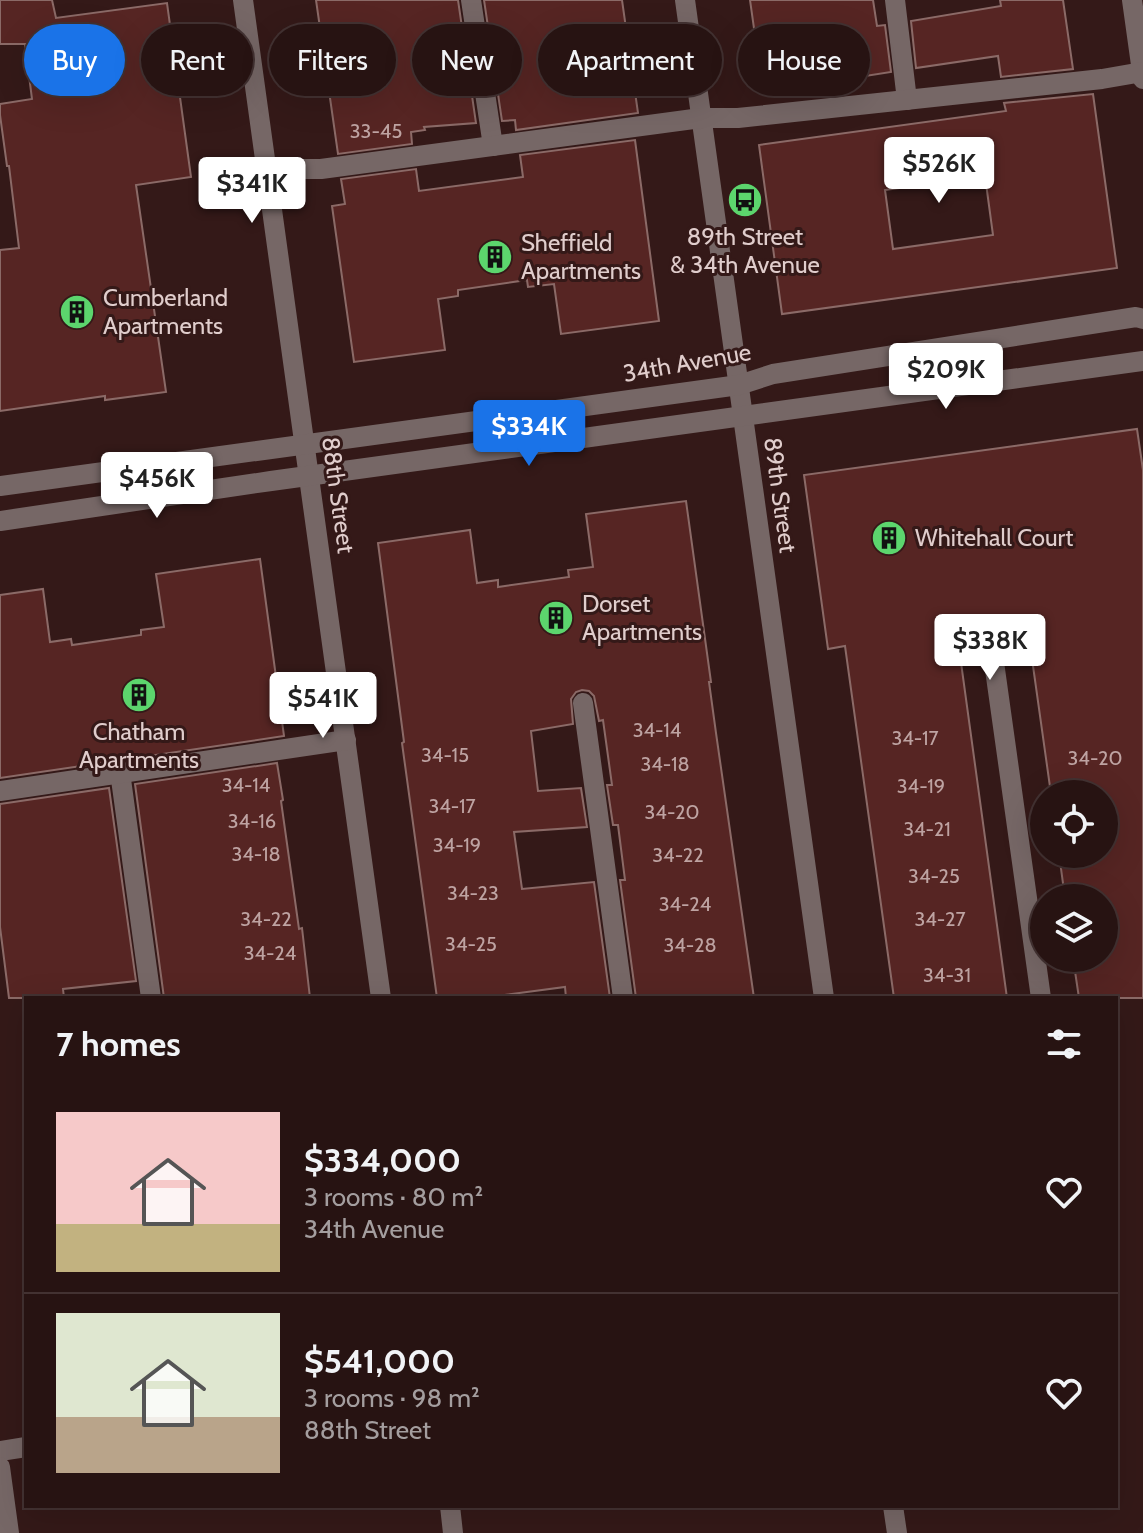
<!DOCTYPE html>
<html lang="en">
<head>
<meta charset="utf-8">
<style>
  body { margin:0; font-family:Cabin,sans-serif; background:#2f1c1b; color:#f1f3f6; height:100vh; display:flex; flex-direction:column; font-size:30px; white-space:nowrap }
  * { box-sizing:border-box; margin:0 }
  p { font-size:26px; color:#a49e9f }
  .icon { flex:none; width:44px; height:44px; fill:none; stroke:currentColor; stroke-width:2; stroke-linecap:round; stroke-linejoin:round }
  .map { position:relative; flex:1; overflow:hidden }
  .sheet { position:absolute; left:24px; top:996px; width:1094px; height:512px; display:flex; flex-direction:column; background:#271312; border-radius:0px; box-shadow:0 8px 32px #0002,0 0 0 2px #433232 }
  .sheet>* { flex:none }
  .banner { position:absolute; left:24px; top:24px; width:1096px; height:72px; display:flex; gap:16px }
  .buttons { position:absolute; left:1030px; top:780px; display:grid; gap:16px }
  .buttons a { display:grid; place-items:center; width:88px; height:88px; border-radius:50%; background:#271312; box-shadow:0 8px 32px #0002,0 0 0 2px #433232; font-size:40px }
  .price { position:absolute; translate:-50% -68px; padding:0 18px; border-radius:8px; background:#fff; color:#222; font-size:26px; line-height:52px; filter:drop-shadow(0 2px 4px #0008) }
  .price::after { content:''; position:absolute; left:50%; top:48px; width:24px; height:18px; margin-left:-12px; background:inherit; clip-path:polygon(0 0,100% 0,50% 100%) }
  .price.current { background:#1a73e8; color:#fff }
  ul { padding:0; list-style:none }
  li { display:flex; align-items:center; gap:24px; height:200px; padding:0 32px }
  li+li { border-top:2px solid #433232 }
  li span { display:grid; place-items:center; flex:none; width:224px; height:160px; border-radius:0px; color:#555 }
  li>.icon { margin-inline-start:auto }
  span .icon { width:96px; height:96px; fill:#fffc; stroke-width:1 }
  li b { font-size:34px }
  h2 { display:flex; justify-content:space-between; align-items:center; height:96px; padding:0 32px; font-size:34px }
  .chip { padding:0 28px; border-radius:36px; background:#271312; box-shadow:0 8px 32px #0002,0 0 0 2px #433232; font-size:28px; line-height:72px }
  .chip.current { background:#1a73e8; color:#fff }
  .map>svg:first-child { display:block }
  .building { fill:#562523; stroke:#8b6a67; stroke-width:2; fill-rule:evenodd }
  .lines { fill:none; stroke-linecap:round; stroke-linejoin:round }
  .minor { stroke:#766766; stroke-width:20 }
  .labels { text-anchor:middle; stroke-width:6; stroke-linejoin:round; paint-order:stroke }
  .number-label { font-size:20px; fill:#bea3a2 }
  .poi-label { font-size:24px; fill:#e0cdcc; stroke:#341918; text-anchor:start }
  .street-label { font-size:24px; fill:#e0cdcc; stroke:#341918 }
</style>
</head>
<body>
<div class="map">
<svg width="1143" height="1533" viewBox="0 0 1143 1533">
  <rect width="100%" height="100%" fill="#341918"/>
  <g class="building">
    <polygon points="0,0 52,0 56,18 167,3 191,177 136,185 166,392 105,400 105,396 0,411 0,250 19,248 9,166 7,166 0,115 0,104 32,99 25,44 0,44"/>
    <polygon points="316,0 458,0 476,123 424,127 425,130 411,132 412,144 338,154"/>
    <polygon points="484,0 622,0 638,113 516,130 515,120 502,121"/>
    <polygon points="750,0 873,0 877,26 885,25 891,72 763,92"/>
    <polygon points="1000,0 1063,0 1073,69 1001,77 998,56 916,68 911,21 1001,6"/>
    <path d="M1093,94L1117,268L782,314L759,145L1006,111L1004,103ZM985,176L993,235L893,249L885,190Z"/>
    <polygon points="635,140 659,321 561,334 554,284 528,287 527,280 458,290 458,296 438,299 445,350 354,362 332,206 345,204 341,179 416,169 419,191 523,177 520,155"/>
    <polygon points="1137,429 1143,470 1143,998 1079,998 1073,958 1104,958 1104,898 1065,898 1059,854 1104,854 1104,794 1051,794 1026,616 956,626 1007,998 894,998 845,646 828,649 804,475"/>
    <polygon points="686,501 711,682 709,682 716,733 754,998 636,998 620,880 625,880 618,825 613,825 607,785 612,785 603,720 599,721 594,696 589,691 582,690 576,692 571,699 573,724 531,731 538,791 581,788 587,827 514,832 522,889 594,882 610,998 566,998 565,987 482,998 437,998 402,743 404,742 378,543 470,530 477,583 498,580 498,587 569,577 568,570 593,567 586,514"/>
    <polygon points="260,559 284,736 0,778 0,595 43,589 50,642 71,639 72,645 141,635 141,630 164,627 156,574"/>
    <polygon points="277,763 283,800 281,801 299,929 302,928 310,998 164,998 135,784"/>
    <polygon points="109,788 136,981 63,989 64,998 9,998 0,927 0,804"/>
  </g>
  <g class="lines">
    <g class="minor">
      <polyline points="243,0 381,998"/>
      <polyline points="471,0 493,146"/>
      <polyline points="685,0 824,998"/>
      <polyline points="895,0 907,100"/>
      <polyline points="1132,0 1143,79"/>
      <polyline points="267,169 321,169 701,118 738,118 1102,79 1142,72"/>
      <polyline points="0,486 739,385 773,374 1136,317 1143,319"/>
      <polyline points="0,521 271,481 1143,361"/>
      <polyline points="992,648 1041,998"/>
      <polyline points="583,703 623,998"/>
      <polyline points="120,772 151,998"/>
      <polyline points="0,791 346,740"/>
      <polyline points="0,1451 26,1447"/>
      <polyline points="0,1467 9,1533"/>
      <polyline points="450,1506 453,1533"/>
      <polyline points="893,1506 897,1533"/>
    </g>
  </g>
  <defs>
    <g id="bus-disc" transform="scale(1.8)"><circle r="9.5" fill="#5cd56d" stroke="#341918"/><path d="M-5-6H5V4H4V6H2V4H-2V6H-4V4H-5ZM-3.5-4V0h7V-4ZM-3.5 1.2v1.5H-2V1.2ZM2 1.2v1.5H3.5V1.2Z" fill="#111"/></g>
    <g id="building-disc" transform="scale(1.8)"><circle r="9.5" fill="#5cd56d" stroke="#341918"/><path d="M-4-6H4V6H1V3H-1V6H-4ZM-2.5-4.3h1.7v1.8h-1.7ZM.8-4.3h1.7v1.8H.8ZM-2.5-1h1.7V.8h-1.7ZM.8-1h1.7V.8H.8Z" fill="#111"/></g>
  </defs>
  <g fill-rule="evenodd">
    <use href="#bus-disc" x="745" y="200"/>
    <use href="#building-disc" x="495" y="257"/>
    <use href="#building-disc" x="77" y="312"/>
    <use href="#building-disc" x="889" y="538"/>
    <use href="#building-disc" x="556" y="618"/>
    <use href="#building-disc" x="139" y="695"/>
  </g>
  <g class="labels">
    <g class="number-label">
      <text x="376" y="138">33-45</text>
      <text x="657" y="737">34-14</text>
      <text x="915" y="745">34-17</text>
      <text x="445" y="762">34-15</text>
      <text x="1095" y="765">34-20</text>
      <text x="665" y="771">34-18</text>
      <text x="246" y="792">34-14</text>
      <text x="921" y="793">34-19</text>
      <text x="452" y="813">34-17</text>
      <text x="672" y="819">34-20</text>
      <text x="252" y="828">34-16</text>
      <text x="927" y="836">34-21</text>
      <text x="457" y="852">34-19</text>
      <text x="256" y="861">34-18</text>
      <text x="678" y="862">34-22</text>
      <text x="934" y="883">34-25</text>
      <text x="473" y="900">34-23</text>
      <text x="685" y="911">34-24</text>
      <text x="266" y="926">34-22</text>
      <text x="940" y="926">34-27</text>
      <text x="471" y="951">34-25</text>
      <text x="690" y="952">34-28</text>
      <text x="270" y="960">34-24</text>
      <text x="947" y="982">34-31</text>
    </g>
    <g class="poi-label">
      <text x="745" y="245" text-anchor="middle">89th Street<tspan x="745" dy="28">&amp; 34th Avenue</tspan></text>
      <text x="521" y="251">Sheffield<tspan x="521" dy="28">Apartments</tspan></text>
      <text x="103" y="306">Cumberland<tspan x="103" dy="28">Apartments</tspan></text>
      <text x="915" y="546">Whitehall Court</text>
      <text x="582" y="612">Dorset<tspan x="582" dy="28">Apartments</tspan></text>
      <text x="139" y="740" text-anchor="middle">Chatham<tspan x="139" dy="28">Apartments</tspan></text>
    </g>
    <g class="street-label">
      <text transform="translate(687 363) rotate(-10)" y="8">34th Avenue</text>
      <text transform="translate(338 495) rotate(82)" y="8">88th Street</text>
      <text transform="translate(780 495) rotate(82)" y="8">89th Street</text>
    </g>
  </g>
</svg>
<div class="buttons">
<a><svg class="icon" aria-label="locate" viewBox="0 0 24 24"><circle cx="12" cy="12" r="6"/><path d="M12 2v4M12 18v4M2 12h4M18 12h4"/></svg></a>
<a><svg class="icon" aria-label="layers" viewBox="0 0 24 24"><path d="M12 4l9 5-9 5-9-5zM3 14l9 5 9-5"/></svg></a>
</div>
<b class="price" style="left:939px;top:205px">$526K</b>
<b class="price" style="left:252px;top:225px">$341K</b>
<b class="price" style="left:946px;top:411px">$209K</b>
<b class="price current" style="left:529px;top:468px">$334K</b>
<b class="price" style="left:157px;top:520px">$456K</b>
<b class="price" style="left:990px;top:682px">$338K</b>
<b class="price" style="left:323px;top:740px">$541K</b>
<div class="banner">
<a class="chip current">Buy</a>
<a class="chip">Rent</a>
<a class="chip">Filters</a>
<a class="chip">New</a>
<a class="chip">Apartment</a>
<a class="chip">House</a>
</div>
<section class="sheet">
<h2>7 homes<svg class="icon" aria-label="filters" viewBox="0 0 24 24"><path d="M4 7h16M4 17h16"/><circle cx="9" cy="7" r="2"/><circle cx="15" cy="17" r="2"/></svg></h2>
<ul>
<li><span style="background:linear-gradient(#f6c9c9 70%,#c2b280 0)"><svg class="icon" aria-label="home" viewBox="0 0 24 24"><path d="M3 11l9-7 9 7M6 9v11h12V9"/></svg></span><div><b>$334,000</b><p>3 rooms · 80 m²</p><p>34th Avenue</p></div><svg class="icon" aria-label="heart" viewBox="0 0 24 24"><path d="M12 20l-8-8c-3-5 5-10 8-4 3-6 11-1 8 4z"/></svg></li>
<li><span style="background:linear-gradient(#dfe7d0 65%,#b9a48a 0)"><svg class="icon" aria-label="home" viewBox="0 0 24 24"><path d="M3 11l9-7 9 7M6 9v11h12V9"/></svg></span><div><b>$541,000</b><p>3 rooms · 98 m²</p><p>88th Street</p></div><svg class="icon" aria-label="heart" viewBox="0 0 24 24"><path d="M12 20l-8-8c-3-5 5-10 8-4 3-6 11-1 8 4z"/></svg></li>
</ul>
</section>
</div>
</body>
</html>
